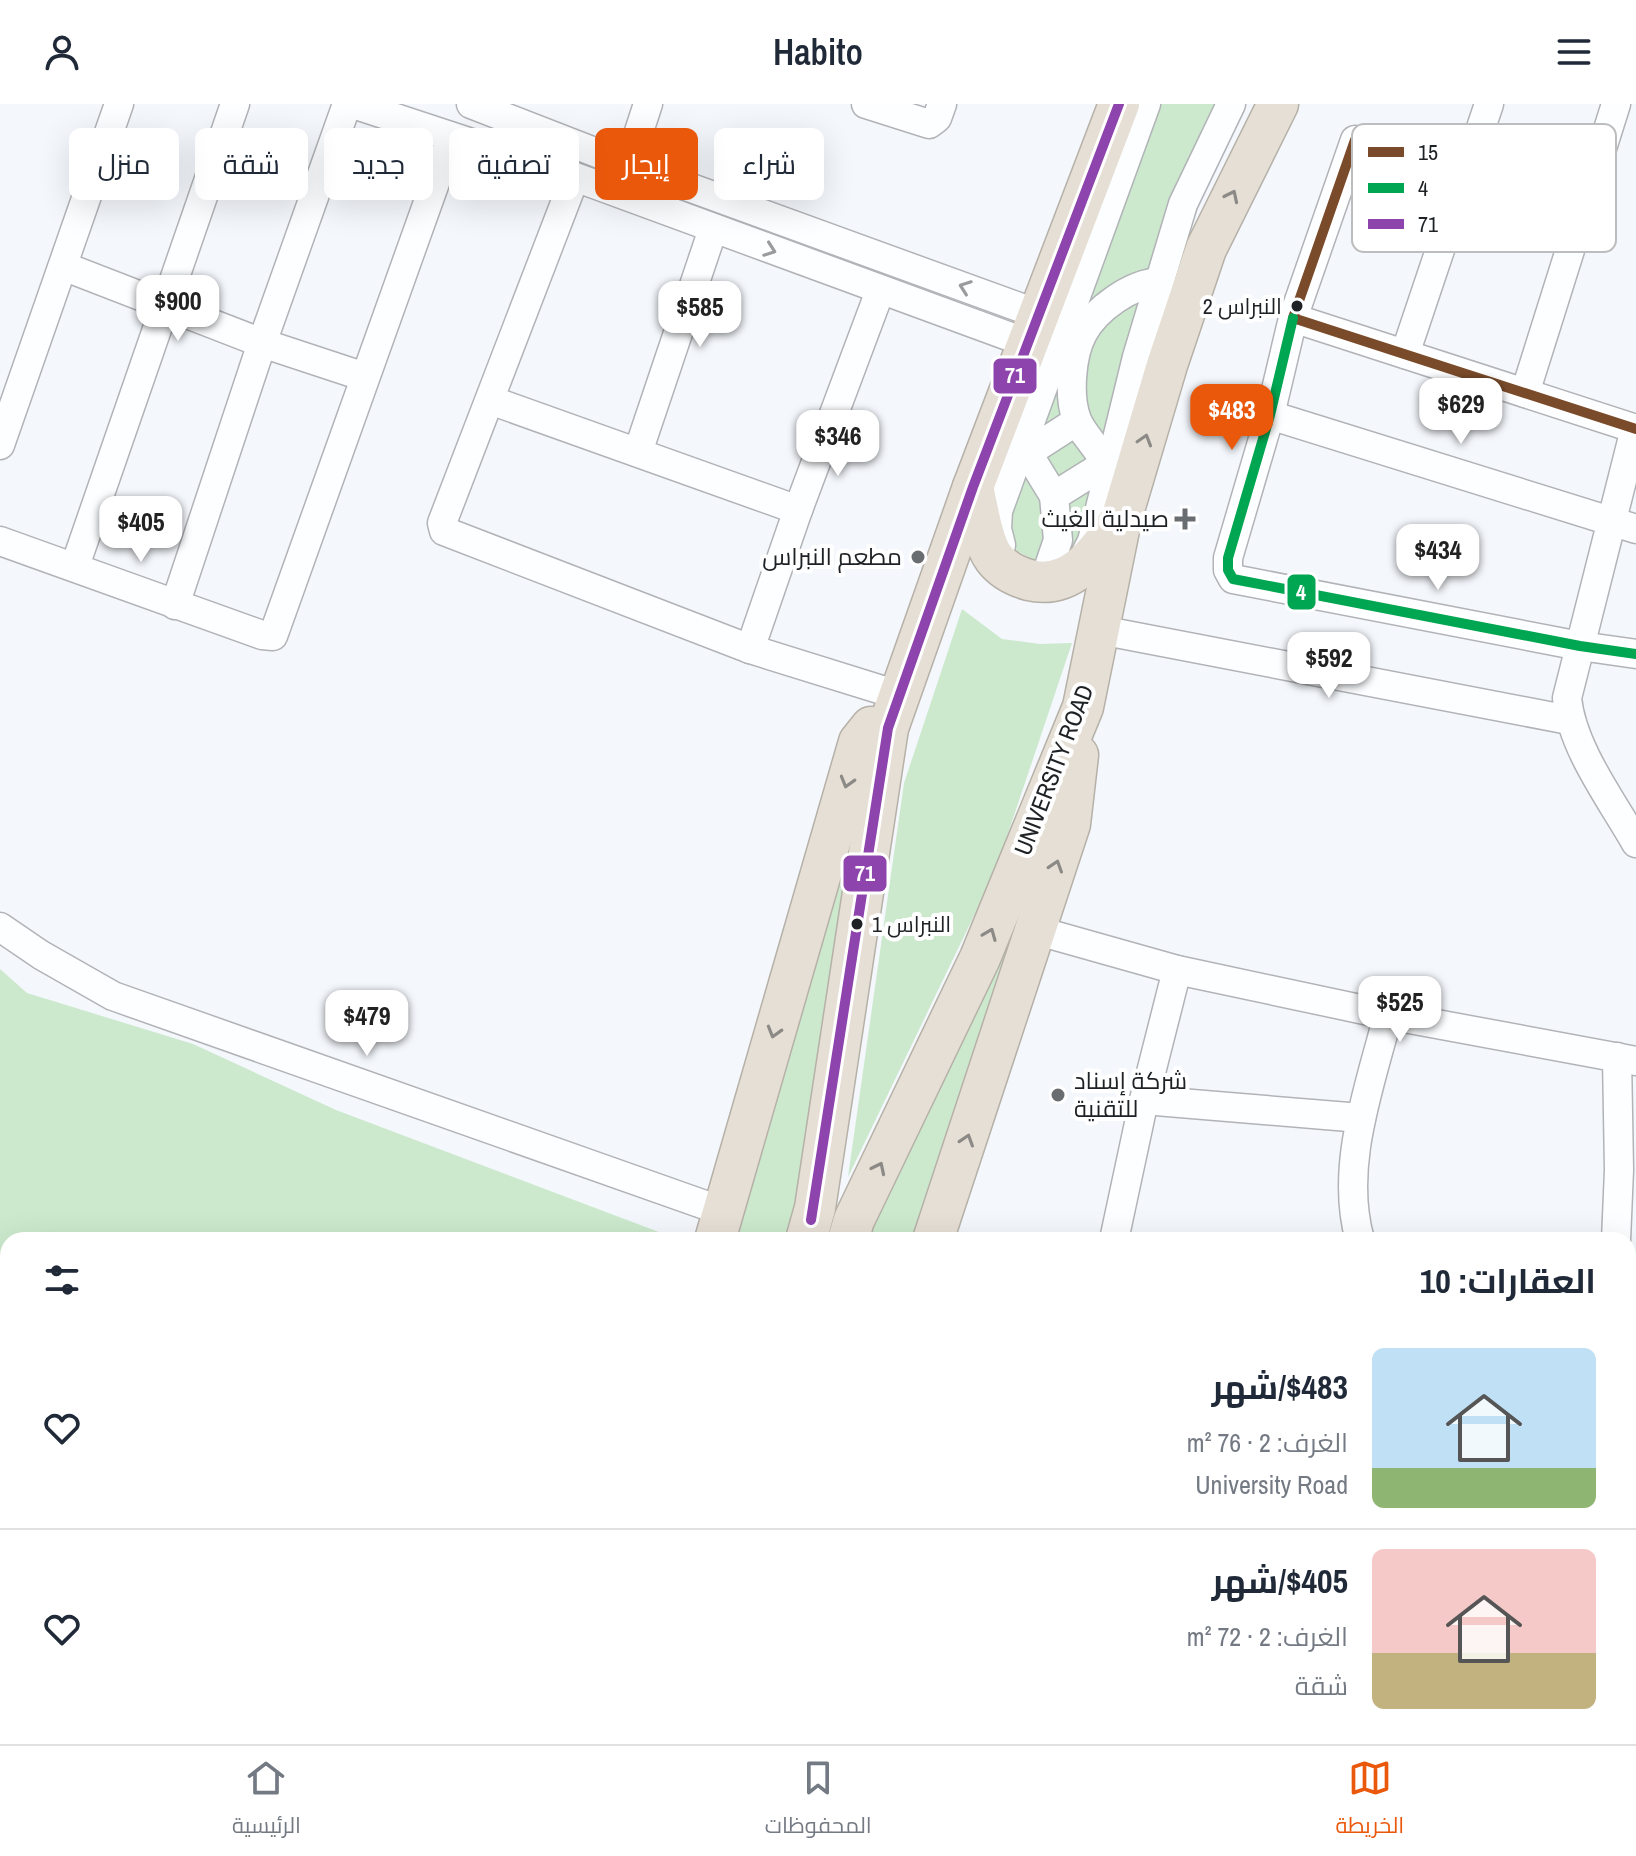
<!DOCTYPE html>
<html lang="ar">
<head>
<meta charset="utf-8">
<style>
  body { margin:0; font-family:"Archivo Narrow",Cairo,sans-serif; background:#f2f2f3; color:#1f2937; direction:rtl; height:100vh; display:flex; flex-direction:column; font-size:30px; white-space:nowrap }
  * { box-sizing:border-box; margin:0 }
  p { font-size:26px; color:#747a83 }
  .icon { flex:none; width:44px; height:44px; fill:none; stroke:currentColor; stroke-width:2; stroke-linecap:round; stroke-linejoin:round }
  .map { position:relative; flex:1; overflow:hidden; direction:ltr }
  .side { position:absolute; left:0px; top:1128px; width:1636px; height:512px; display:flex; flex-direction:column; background:#fff; border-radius:24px 24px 0 0; box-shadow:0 8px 32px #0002; direction:rtl }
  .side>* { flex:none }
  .top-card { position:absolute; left:24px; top:24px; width:800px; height:72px; direction:rtl; display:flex; gap:16px }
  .price { position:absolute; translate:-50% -68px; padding:0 18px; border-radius:16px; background:#fff; color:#222; font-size:26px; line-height:52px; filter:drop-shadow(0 2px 4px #0008) }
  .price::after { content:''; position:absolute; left:50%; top:48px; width:24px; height:18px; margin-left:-12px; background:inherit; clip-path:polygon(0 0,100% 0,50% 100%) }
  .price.current { background:#ea580c; color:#fff }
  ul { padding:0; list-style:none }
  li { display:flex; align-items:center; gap:24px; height:200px; padding:0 40px }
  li+li { border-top:2px solid #e0e1e3 }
  li span { display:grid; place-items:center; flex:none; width:224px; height:160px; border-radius:12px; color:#555 }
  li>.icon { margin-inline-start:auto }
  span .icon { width:96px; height:96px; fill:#fffc; stroke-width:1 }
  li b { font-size:34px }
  h2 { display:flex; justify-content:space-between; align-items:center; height:96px; padding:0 40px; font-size:34px }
  .chip { padding:0 28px; border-radius:12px; background:#fff; box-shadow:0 8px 32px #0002; font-size:28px; line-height:72px }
  .chip.current { background:#ea580c; color:#fff }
  header { display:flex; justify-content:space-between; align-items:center; height:104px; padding:0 40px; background:#fff; font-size:36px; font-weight:600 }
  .menu { display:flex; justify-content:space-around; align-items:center; height:112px; border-top:2px solid #e0e1e3; background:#fff; font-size:22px; color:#747a83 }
  .menu a { display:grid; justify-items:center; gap:4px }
  .menu .current { color:#ea580c }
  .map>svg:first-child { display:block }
  .built { fill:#e3edf8 }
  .green { fill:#cce9cd }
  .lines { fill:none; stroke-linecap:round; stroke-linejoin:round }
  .minor-casing { stroke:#b1b3b7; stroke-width:31 }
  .highway-casing { stroke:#b6b1a8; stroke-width:43 }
  .minor { stroke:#fdfeff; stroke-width:28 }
  .highway { stroke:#e6dfd5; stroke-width:40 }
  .bus-1-casing { stroke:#fff; stroke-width:16 }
  .bus-2-casing { stroke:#fff; stroke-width:16 }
  .bus-3-casing { stroke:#fff; stroke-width:16 }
  .bus-1 { stroke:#7a4b2a; stroke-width:10 }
  .bus-2 { stroke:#00a651; stroke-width:10 }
  .bus-3 { stroke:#8e44ad; stroke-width:10 }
  .oneway { stroke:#8c8a86 }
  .oneway2 { stroke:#999b9d }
  .bus-dot { fill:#1e2225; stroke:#fff; stroke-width:3 }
  .poi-dot { fill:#696d70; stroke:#fff; stroke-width:3 }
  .labels { text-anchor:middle; stroke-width:8; stroke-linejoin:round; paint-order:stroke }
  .bus-label { font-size:22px; fill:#1e2225; stroke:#fff; text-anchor:end }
  .poi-label { font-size:24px; fill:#1e2225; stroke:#fff; text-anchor:end }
  .street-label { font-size:24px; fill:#1e2225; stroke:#fff }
  .key { fill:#fff; stroke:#bcbdbe; stroke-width:2 }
  .key-label { font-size:22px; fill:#1e2225 }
  .line-badge { stroke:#fff; stroke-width:3 }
  .badge-label { font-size:22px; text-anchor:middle; font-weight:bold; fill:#fff }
</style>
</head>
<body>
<header><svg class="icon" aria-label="menu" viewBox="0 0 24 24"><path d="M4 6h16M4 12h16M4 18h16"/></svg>Habito<svg class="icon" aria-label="person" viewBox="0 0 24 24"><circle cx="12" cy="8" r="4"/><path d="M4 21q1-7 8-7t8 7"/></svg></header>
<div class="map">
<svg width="1636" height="1640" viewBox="0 0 1636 1640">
  <rect width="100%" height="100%" fill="#f4f7fc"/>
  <polygon class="built" points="1078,1632 1283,1632 1251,1640 1080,1640"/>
  <g class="green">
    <polygon points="1158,0 1236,0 1202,60 1092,432 1045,462 1017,447 1000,426"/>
    <polygon points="962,505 1002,535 1040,540 1072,539 995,768 848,1073 904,679"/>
    <polygon points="857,719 796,1136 726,1136 779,947"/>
    <polygon points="1049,733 915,1136 859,1136"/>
    <polygon points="0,865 27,889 193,940 336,1006 680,1136 8,1136 8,1632 559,1632 557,1640 0,1640"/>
  </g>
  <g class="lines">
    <g class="minor-casing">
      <g id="minor">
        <polyline points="353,0 575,73 1027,239"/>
        <polyline points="471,0 628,61 1038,210"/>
        <polyline points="866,0 929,20 937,14 942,0"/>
        <polyline points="1355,36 1293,214 1636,325"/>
        <polyline points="628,61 648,0"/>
        <polyline points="575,73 442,419 444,427 750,545 898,591"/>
        <polyline points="63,162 262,239 365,273"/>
        <polyline points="1293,214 1270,311 1228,454 1228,466 1233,475 1580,542 1636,550"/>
        <polyline points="1405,250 1489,0"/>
        <polyline points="1525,289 1616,0"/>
        <polyline points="490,296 798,406"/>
        <polyline points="1270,311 1636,425"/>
        <path d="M1635,325L1567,594C1572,644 1611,695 1636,739"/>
        <polyline points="0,341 119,0"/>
        <polyline points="638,348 713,125"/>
        <polyline points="1054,392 1032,356 1032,346 1077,317"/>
        <polyline points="0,437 262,531 273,532 451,34"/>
        <polyline points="1001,441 997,425 998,407 1146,0"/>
        <polyline points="1086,449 1092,437 1137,253 1183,100 1231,0"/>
        <polyline points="75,462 235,0"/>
        <path d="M1043,480L1058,436L1054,392L1099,364L1104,358C1098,343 1083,331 1077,316C1068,293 1071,251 1083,229C1096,205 1131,180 1159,178"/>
        <polyline points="175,501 262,239 347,0"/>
        <polyline points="1100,526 1569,616"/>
        <polyline points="750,545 798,406 880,187"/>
        <polyline points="0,823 41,851 113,892 722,1107"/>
        <polyline points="1035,826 1177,866 1388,911 1636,957"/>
        <polyline points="1144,996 1361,1014"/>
        <polyline points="1114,1136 1144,996 1177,866"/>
        <path d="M1360,1136C1339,1062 1370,983 1388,911"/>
        <polyline points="1616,1136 1619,1066 1617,953"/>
        <polyline points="1628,1343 1636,1344"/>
        <polyline points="1068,1632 1069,1640"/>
        <polyline points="813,1640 815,1632"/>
        <polyline points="913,1640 915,1632"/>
      </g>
    </g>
    <g class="highway-casing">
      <g id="highway">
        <path d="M973,383C978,403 982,438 994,454C1003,466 1015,472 1029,476C1070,486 1095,452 1116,422"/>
        <polyline points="715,1136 859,638 871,623 888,624"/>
        <polyline points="806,1136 815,1104 888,624 973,383 1119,0"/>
        <polyline points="848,1136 854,1116 980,854 1083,603 1121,416 1167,261 1206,145 1278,0"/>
        <polyline points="933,1136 1070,720 1078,651"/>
        <polyline points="582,1640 584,1632"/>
        <polyline points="667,1640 669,1632"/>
        <polyline points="701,1640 703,1632"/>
        <polyline points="757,1640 760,1632"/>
      </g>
    </g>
    <use href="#minor" class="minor"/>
    <use href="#highway" class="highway"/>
    <g class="bus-1-casing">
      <polyline id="bus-1" points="1355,36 1293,214 1636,325"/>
    </g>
    <g class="bus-2-casing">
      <polyline id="bus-2" points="1293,214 1270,311 1228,454 1228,466 1233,475 1580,542 1636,550"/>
    </g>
    <g class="bus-3-casing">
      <polyline id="bus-3" points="811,1116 888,624 973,383 1119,0"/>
    </g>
    <use href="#bus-1" class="bus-1"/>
    <use href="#bus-2" class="bus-2"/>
    <use href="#bus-3" class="bus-3"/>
  </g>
  <defs><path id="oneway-chevron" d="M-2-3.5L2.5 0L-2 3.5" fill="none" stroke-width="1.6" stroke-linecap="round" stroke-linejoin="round" transform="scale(2)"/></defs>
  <g class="oneway">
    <use href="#oneway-chevron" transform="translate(1232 92) rotate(-64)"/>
    <use href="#oneway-chevron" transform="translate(1145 336) rotate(-73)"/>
    <use href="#oneway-chevron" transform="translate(847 678) rotate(106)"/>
    <use href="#oneway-chevron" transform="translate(1056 762) rotate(-72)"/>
    <use href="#oneway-chevron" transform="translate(990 830) rotate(-68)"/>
    <use href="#oneway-chevron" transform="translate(774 928) rotate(106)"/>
    <use href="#oneway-chevron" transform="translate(967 1036) rotate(-72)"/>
    <use href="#oneway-chevron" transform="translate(879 1064) rotate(-64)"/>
  </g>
  <g class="oneway2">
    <use href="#oneway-chevron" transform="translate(770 146) rotate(20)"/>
    <use href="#oneway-chevron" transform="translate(965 183) rotate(-160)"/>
  </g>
  <g class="bus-dot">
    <circle cx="1297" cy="202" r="7"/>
    <circle cx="857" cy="820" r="7"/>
  </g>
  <g class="poi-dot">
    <path d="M1181 403h8v8h8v8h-8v8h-8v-8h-8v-8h8z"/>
    <circle cx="918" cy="453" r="8"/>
    <circle cx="1058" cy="991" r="8"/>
  </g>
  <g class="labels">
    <g class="bus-label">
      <text x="1282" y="210">النبراس 2</text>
      <text x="872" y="828" text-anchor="start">النبراس 1</text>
    </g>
    <g class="poi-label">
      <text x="1169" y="423">صيدلية الغيث</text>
      <text x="902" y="461">مطعم النبراس</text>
      <text x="1074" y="985" text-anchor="start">شركة إسناد<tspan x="1074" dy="28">للتقنية</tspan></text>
    </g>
    <g class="street-label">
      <text transform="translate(1054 666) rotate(-69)" y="8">UNIVERSITY ROAD</text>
    </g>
  </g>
  <rect x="1352" y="20" width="264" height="128" rx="12" class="key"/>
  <rect x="1368" y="43" width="36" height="10" fill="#7a4b2a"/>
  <rect x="1368" y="79" width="36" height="10" fill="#00a651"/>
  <rect x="1368" y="115" width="36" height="10" fill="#8e44ad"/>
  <g class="key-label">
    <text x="1418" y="56">15</text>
    <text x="1418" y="92">4</text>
    <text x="1418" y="128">71</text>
  </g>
  <g class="line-badge">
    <rect x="992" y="253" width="46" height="38" rx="8" fill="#8e44ad"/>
    <rect x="1286" y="469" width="31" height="38" rx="8" fill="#00a651"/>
    <rect x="842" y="750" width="46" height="39" rx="8" fill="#8e44ad"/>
  </g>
  <g class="badge-label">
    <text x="1015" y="279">71</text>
    <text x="1301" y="496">4</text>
    <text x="865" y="777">71</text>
  </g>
</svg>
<b class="price" style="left:178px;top:239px">$900</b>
<b class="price" style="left:700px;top:245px">$585</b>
<b class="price" style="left:1461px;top:342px">$629</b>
<b class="price current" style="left:1232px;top:348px">$483</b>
<b class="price" style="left:838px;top:374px">$346</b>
<b class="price" style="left:141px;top:460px">$405</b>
<b class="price" style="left:1438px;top:488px">$434</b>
<b class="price" style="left:1329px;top:596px">$592</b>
<b class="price" style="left:1400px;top:940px">$525</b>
<b class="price" style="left:367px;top:954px">$479</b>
<div class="top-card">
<a class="chip">شراء</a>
<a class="chip current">إيجار</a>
<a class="chip">تصفية</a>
<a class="chip">جديد</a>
<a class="chip">شقة</a>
<a class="chip">منزل</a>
</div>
<section class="side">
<h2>العقارات: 10<svg class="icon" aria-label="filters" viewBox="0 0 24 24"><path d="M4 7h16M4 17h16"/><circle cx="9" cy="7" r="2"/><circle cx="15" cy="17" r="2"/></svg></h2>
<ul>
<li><span style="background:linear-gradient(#bfe0f5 75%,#8fb573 0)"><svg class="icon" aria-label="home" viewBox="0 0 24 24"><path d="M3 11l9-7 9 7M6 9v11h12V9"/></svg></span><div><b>$483/شهر</b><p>الغرف: 2 · 76 m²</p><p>University Road</p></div><svg class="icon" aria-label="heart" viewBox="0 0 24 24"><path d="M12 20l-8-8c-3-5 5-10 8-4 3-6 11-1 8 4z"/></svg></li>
<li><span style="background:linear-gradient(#f6c9c9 65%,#c2b280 0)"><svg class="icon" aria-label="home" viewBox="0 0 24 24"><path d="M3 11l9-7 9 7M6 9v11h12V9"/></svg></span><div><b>$405/شهر</b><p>الغرف: 2 · 72 m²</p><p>شقة</p></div><svg class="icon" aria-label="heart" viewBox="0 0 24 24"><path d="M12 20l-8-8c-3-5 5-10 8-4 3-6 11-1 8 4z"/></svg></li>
</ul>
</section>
</div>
<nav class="menu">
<a class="current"><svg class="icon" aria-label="map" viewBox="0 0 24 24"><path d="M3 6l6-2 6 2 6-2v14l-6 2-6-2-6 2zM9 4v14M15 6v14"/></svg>الخريطة</a>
<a><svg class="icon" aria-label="saved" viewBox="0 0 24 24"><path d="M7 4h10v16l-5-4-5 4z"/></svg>المحفوظات</a>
<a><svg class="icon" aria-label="home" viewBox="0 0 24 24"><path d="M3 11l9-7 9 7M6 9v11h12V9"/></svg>الرئيسية</a>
</nav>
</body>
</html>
